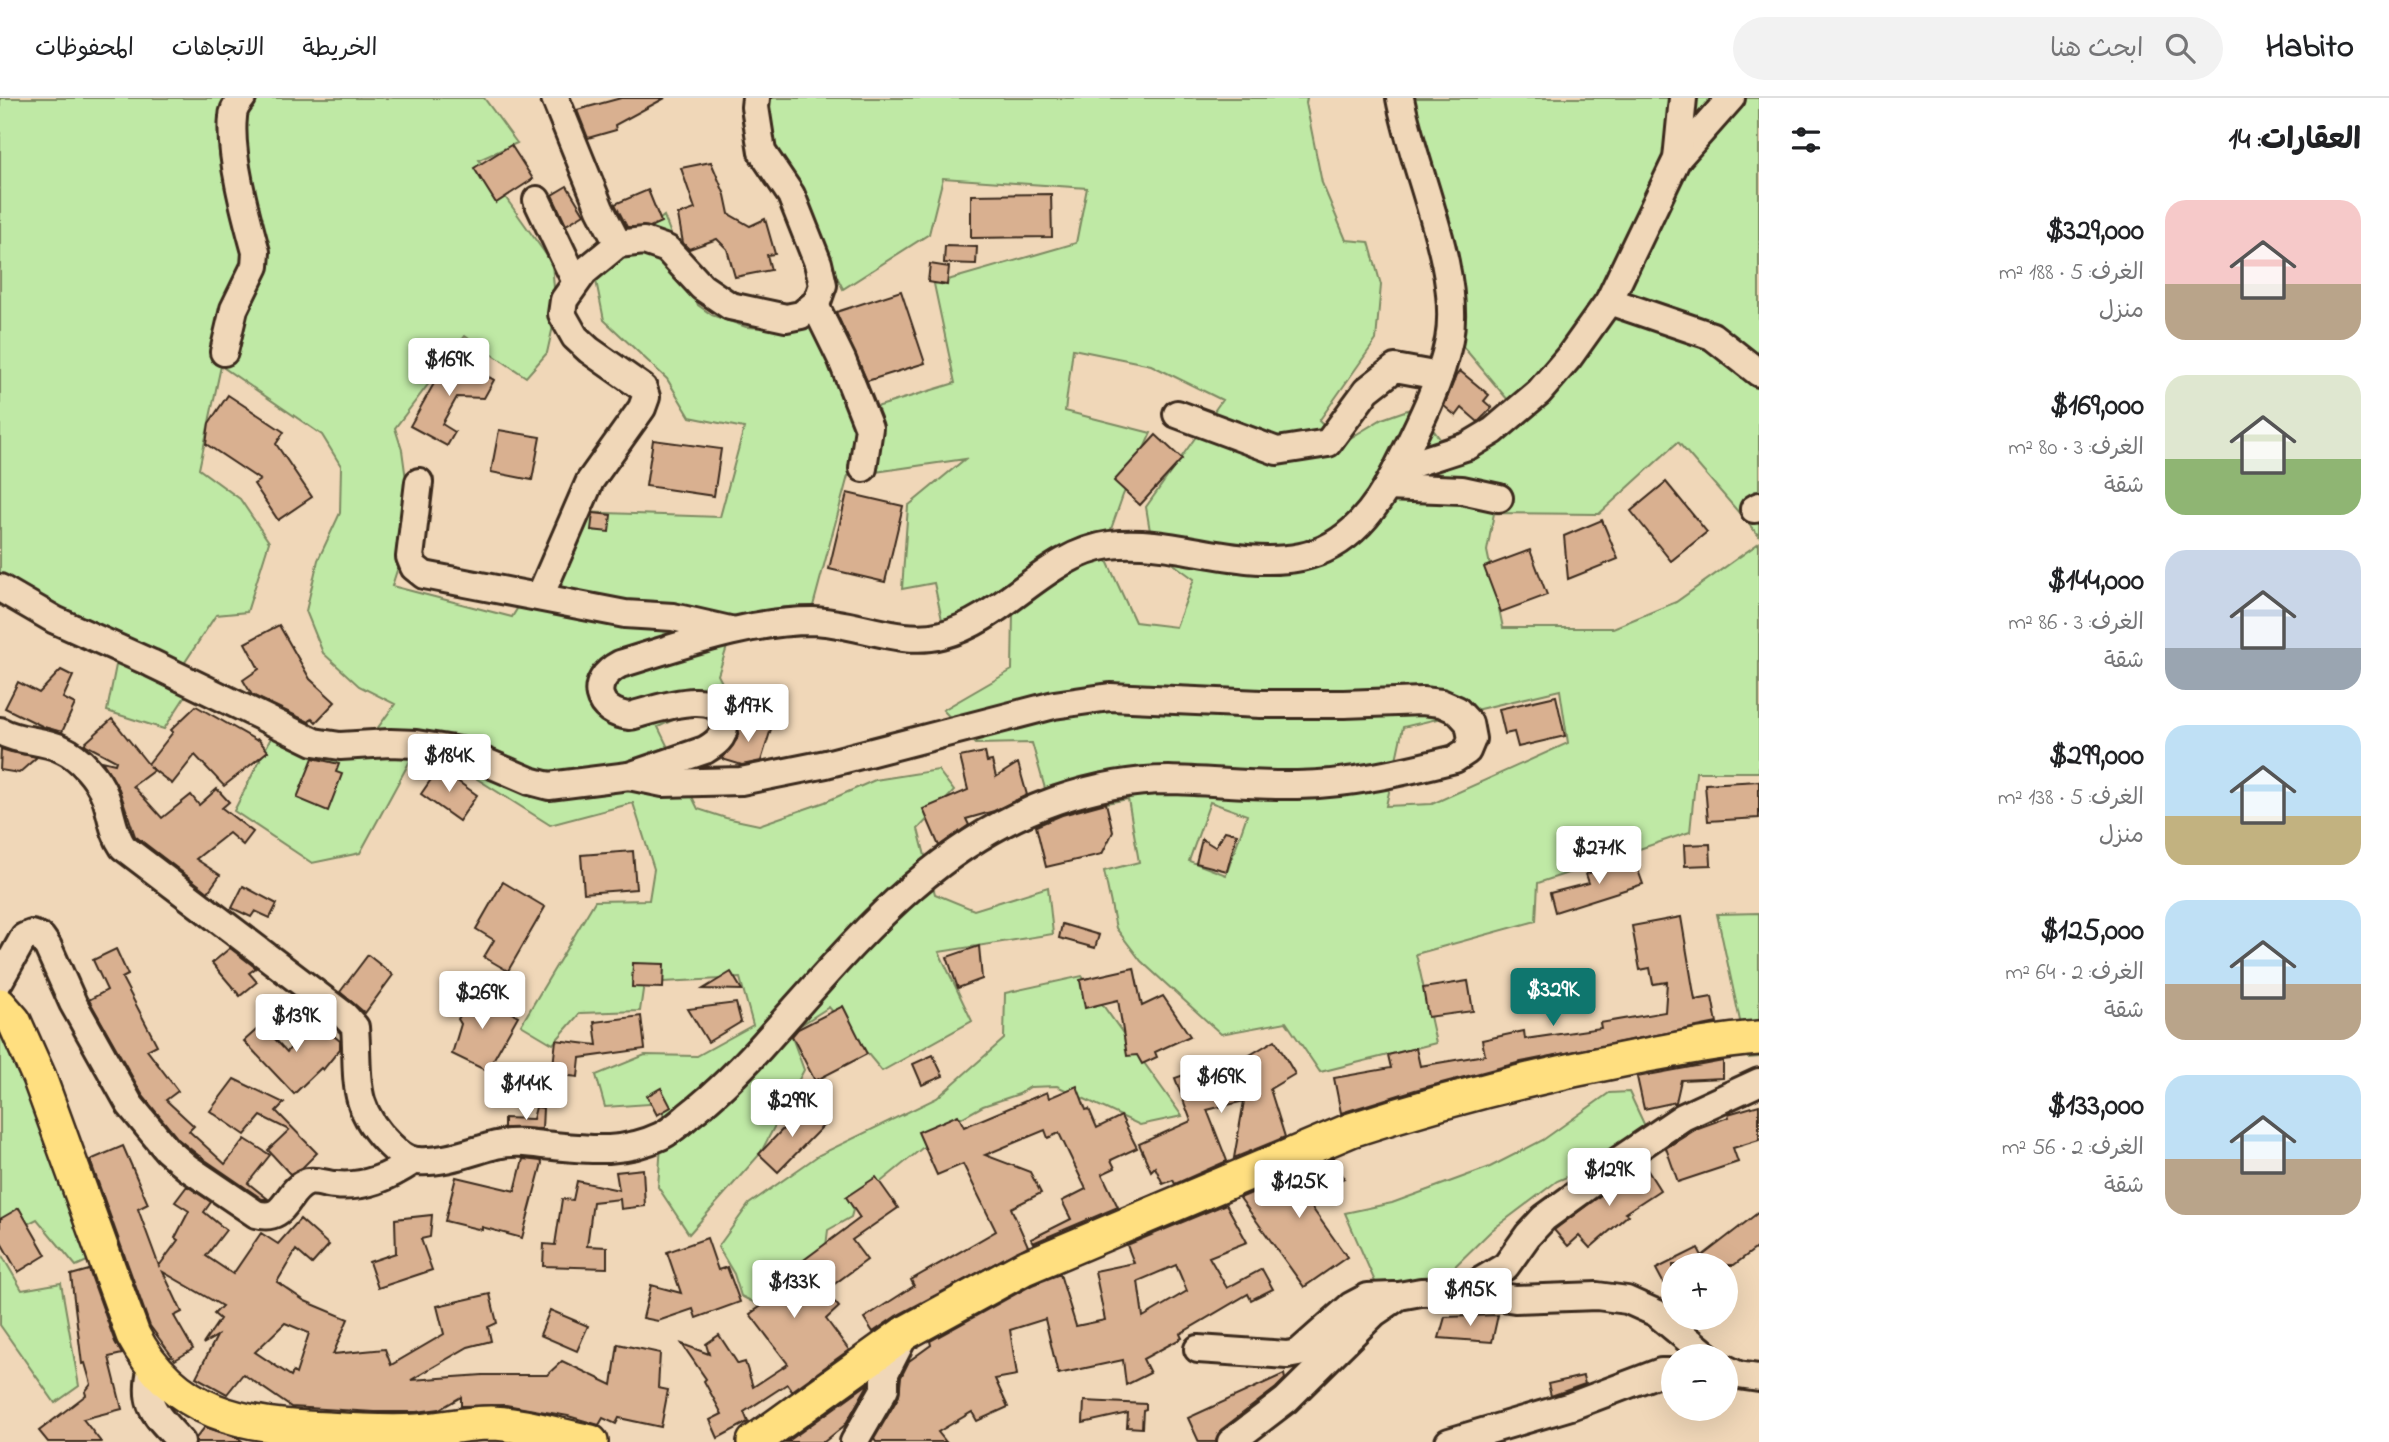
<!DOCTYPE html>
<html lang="ar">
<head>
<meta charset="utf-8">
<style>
  body { margin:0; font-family:"Indie Flower","Playpen Sans Arabic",sans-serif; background:#f2f2f2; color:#202124; direction:rtl; height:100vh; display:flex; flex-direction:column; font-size:26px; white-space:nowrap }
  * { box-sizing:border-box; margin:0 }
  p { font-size:23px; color:#757577 }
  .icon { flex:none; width:38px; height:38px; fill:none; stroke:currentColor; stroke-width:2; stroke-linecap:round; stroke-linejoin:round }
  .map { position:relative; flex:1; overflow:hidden; direction:ltr }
  .drawer { display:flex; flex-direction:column; background:#fff; width:630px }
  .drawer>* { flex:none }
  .tools { position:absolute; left:1661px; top:1155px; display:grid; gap:14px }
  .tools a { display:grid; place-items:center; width:77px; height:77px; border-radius:50%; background:#fff; box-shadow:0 7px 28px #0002; font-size:35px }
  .price { position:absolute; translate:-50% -60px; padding:0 16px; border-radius:7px; background:#fff; color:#222; font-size:23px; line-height:46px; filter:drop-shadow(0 2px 4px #0008) }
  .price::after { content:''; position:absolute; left:50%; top:42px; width:21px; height:16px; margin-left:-10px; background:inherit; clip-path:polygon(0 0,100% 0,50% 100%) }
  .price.selected { background:#0f766e; color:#fff }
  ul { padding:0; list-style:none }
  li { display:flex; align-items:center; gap:21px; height:175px; padding:0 28px }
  li span { display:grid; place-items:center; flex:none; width:196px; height:140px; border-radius:21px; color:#555 }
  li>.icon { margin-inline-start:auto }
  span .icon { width:84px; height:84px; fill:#fffc; stroke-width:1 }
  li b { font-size:30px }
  h2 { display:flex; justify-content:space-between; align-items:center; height:84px; padding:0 28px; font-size:30px }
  header { display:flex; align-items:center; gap:42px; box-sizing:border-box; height:98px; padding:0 35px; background:#fff; border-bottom:2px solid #e0e0e0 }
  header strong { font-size:33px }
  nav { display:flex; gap:38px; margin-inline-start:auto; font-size:24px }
  .search { width:490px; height:63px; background:#f2f2f2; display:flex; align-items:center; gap:18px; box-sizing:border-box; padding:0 24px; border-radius:38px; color:#757577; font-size:26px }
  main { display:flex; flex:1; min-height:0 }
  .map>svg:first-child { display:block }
  .green { fill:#bfe9a5; stroke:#7d8a62; stroke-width:2; fill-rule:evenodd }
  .building { fill:#d9b090; stroke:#3b2a1e; stroke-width:2; fill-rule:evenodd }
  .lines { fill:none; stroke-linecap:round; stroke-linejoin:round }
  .minor-casing { stroke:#3b2a1e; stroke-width:32 }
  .major-casing { stroke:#3b2a1e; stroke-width:38 }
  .minor { stroke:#f0d7b8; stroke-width:26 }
  .major { stroke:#ffdf80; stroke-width:33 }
</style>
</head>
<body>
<header>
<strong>Habito</strong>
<div class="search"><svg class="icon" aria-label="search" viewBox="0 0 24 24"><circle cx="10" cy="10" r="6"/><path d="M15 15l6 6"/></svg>ابحث هنا</div>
<nav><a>الخريطة</a><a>الاتجاهات</a><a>المحفوظات</a></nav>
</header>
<main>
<section class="drawer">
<h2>العقارات: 14<svg class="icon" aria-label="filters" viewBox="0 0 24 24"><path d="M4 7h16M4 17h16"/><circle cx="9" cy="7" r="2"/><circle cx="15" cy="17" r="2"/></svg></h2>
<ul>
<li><span style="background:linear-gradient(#f6c9c9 60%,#b9a48a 0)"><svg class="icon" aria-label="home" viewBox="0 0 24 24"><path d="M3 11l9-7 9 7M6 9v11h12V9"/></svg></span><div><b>$329,000</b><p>الغرف: 5 · 188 m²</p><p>منزل</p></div></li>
<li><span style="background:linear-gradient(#dfe7d0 60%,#8fb573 0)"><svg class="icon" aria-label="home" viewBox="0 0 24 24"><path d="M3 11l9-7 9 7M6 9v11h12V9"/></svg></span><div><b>$169,000</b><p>الغرف: 3 · 80 m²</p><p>شقة</p></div></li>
<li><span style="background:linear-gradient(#c9d6e8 70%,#9aa5b1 0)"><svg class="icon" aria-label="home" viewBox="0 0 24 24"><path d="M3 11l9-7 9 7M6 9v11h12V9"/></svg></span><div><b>$144,000</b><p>الغرف: 3 · 86 m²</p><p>شقة</p></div></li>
<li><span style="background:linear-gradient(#bfe0f5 65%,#c2b280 0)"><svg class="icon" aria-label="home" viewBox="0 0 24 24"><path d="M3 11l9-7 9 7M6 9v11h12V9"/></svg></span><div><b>$299,000</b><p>الغرف: 5 · 138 m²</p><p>منزل</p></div></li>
<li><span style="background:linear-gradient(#bfe0f5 60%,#b9a48a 0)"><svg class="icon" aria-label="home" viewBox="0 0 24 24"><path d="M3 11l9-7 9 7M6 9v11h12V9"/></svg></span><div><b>$125,000</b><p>الغرف: 2 · 64 m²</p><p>شقة</p></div></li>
<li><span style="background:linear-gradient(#bfe0f5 60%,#b9a48a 0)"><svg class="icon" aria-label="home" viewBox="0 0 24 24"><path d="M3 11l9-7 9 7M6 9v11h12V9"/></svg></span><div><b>$133,000</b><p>الغرف: 2 · 56 m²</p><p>شقة</p></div></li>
</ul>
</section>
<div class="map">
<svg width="1759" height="1344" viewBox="0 0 1759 1344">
  <rect width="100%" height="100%" fill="#f0d7b8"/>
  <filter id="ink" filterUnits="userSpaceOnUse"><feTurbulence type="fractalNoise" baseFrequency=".0143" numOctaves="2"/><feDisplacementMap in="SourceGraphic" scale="14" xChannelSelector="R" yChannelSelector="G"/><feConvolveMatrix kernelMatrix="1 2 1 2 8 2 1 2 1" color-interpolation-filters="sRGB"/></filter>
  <g filter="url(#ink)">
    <g class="green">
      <path d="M0,0H484L517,45L479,62L552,165L556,215L547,255L526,279L465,238L395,330L402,352L412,425L392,488L512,519L577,414L720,419L744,330L690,319L667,281L604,222L594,173L664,118L698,207L712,217L746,229L779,231L810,224L873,310L955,285L934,186L1076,145L1087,90L943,80L929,136L843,191L793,89L741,13L744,0H1307L1306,5L1322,85L1346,142L1369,144L1381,187L1376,242L1319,323L1342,345L1382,321L1416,309L1453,358L1508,302L1455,239L1404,0H1759V438L1678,344L1599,416L1494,415L1487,453L1503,530H1613L1676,504L1759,445V674H1696L1690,734L1538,785L1536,823L1416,856L1436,945L1320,974L1286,924L1221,936L1141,863L1116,830L1104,773L1139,764L1128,701L1052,715L1032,645L975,646L943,612L1012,572L1013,515L946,540L934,485L902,491L908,408L965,361L848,378L806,534L729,543L718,577L728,596L658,629L698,711L726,720L759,727L825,704L875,682L938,672L954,693L918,731L935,796L974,812L1048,789L1053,836L939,854L972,923L882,973L829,909L790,934L804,972L760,1056L689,1136L658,1089L664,1005L605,1009L596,977L645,957L697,958L753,927L740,880L644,885L640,913L580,915L553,946L521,927L595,803L649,802L654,771L633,705L550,727L474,679L417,650L360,755L312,765L234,713L275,632L361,653L395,606L359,588L323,555L306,513L318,462L340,415L341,368L322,337L221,268L199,371L240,401L269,444L247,514L216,517L172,584L188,594L164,631L107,613L119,552L0,489ZM1073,251L1151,267L1222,302L1146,409L1153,451L1194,481L1176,529L1135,524L1103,454L1123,397L1151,335L1065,313ZM1560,592L1568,645L1432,706L1386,708L1403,629ZM1210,704L1247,717L1226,777L1189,763Z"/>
      <polygon points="1759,815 1759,959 1748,960 1717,816"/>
      <polygon points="1082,878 1182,1018 1140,1027 1057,988 1030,989 1019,996 983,1008 954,1024 855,1105 851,1119 828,1132 824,1164 763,1209 741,1198 734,1176 718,1149 749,1106 819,1057 937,1000 1004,941 1005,895"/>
      <polygon points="0,912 105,1155 76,1168 37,1121 0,1140"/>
      <polygon points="1629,994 1652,1043 1557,1083 1492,1132 1444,1179 1376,1186 1345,1115 1392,1105 1490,1069 1543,1042 1609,995"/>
      <polygon points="0,1154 22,1192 61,1185 79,1288 55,1305 0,1227"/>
    </g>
    <g class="building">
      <polygon points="621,0 665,0 615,27 616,32 588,40 577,12"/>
      <polygon points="511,47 533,81 496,105 474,70"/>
      <polygon points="711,64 725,97 729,116 750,128 765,121 775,156 767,157 771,172 735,179 727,151 717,141 689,151 683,145 678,117 695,111 681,70"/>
      <polygon points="567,88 584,116 566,127 552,97"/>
      <polygon points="648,92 661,124 650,129 627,129 615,106"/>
      <polygon points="1051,96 1052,139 971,140 971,97"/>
      <polygon points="945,148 977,149 976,166 944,165"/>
      <polygon points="930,166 949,169 947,187 928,184"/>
      <polygon points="901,193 925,265 867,283 836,214"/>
      <polygon points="450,257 494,282 484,300 457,299 442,326 455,334 447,348 410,328"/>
      <polygon points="1460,273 1489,297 1484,303 1492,310 1478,324 1462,310 1456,318 1444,308 1456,278"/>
      <polygon points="228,297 284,334 276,346 312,399 278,422 254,386 260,382 206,346 209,325"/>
      <polygon points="499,332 540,339 532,382 491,374"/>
      <polygon points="1156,337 1182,361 1140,407 1114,383"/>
      <polygon points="653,342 721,351 714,398 646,388"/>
      <polygon points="1666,384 1707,434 1671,463 1631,413"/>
      <polygon points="847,395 903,408 885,484 829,471"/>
      <polygon points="593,415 611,417 609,434 591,432"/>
      <polygon points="1602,422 1618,461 1568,481 1564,438"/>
      <polygon points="1530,452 1547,497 1501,514 1484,469"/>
      <polygon points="279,527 310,581 335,604 316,624 312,620 309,624 252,597 243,582 259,571 245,545"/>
      <polygon points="61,572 73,578 63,600 75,606 62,634 44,629 5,610 18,584 39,595"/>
      <polygon points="1556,598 1565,638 1518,649 1514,634 1505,636 1499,611"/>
      <polygon points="196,608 256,642 258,641 268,653 224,688 195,657 172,686 149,668 153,673 133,688 162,720 191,697 199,707 217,691 229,704 222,710 253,734 243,747 229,735 196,761 220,777 208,794 135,738 119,691 102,663 115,666 116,663 84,646 112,621 148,666 173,634 171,632"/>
      <polygon points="739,621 771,631 761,663 742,667 722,661 737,641"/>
      <polygon points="1,651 11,654 37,659 19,675 0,672"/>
      <polygon points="985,654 987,664 992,663 996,679 1018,665 1027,697 994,713 966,721 969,727 939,748 923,711 968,692 960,659"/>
      <polygon points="313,660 339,666 336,674 342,676 328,713 297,700"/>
      <polygon points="439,670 477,697 459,723 421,696"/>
      <polygon points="1759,683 1759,720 1708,723 1705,686"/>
      <polygon points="1106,705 1113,734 1102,756 1046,769 1036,728 1062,717"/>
      <polygon points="1225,733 1237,736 1227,773 1196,765 1202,741 1215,749"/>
      <polygon points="1710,746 1711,767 1685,768 1684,747"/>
      <polygon points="633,753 636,791 584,795 581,757"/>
      <polygon points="1634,761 1643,786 1555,814 1550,795 1589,785 1586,776"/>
      <polygon points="503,784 545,809 508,873 484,859 494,842 476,831"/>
      <polygon points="243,788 277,806 270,820 255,813 251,819 232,810"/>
      <polygon points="1681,819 1695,902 1712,899 1717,925 1521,964 1415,992 1341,1015 1334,980 1391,970 1388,957 1416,950 1420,968 1485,957 1482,942 1524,933 1525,941 1601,930 1600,925 1665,914 1667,884 1653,886 1650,870 1640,872 1632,828"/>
      <polygon points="1062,826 1099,837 1095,850 1059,840"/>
      <polygon points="979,848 982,881 958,890 947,859"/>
      <polygon points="230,850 256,870 249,875 257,884 240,898 212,865"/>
      <polygon points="116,851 128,877 122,880 157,947 147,952 178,993 166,1002 194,1028 189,1033 225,1066 245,1041 270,1057 248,1085 268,1101 262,1101 198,1057 178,1041 143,998 89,902 107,892 93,862"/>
      <polygon points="368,857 393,877 365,915 340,894"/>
      <polygon points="633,865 664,866 663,890 632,889"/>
      <polygon points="1134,870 1142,908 1163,898 1190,938 1155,954 1157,959 1142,966 1137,957 1127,958 1118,902 1085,910 1080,882"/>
      <polygon points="731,874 742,892 703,891"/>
      <polygon points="1468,883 1473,913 1428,919 1423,890"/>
      <polygon points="475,894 518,918 487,973 452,956 461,926 458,921"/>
      <polygon points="736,905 741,924 708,944 688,911"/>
      <polygon points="843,908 867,956 815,983 792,938 798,931"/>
      <polygon points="641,918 645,951 580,960 578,979 552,976 556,942 597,947 594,924"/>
      <polygon points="313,921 340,943 340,951 323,972 321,970 294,996 244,943 262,927 287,954"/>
      <polygon points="1275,942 1295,976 1270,991 1285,1039 1234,1060 1244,1003 1207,1012 1227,1063 1175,1086 1173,1082 1163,1086 1155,1069 1151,1073 1139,1046 1191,1023 1175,980 1193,974 1194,976 1233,967"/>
      <polygon points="933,957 943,978 922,987 913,966"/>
      <polygon points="1723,963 1723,980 1681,982 1676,1004 1644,1011 1637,979"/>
      <polygon points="234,981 284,1005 276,1013 317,1055 302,1070 290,1076 268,1052 289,1032 261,1018 245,1037 210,1013"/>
      <polygon points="1077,988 1086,1012 1089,1011 1097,1030 1121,1018 1137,1050 1111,1062 1115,1070 1102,1076 1118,1109 1033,1145 1031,1141 1071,1121 1062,1103 1086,1091 1059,1035 1048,1040 1045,1032 985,1057 1030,1074 1041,1095 1011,1110 1028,1148 896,1218 873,1234 864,1220 914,1188 911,1182 996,1133 963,1066 937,1077 918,1034 958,1017 964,1029 1047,994 1049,1000"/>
      <polygon points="661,990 671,1009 657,1017 647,998"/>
      <polygon points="1759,1007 1759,1042 1733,1050 1738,1064 1678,1084 1666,1050 1698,1030 1729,1019 1728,1016"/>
      <polygon points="805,1008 824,1027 778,1074 759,1056"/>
      <polygon points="536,1009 543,1010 542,1031 504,1030 504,1020 533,1021"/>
      <path d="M123,1048L148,1106L138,1111L159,1168L178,1142L175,1140L189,1113L175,1104L187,1088L211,1104L204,1114L226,1132L206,1158L233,1176L261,1135L278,1146L300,1121L329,1147L312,1166L296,1152L277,1184L305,1203L348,1221L333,1256L385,1251L391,1267L444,1236L437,1208L490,1196L497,1225L488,1229L491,1243L468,1249L411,1282L483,1277H547L562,1263L612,1287L618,1246L660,1255L658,1290L668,1292L661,1329L619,1320L616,1326L603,1320L599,1327L568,1318L506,1307L461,1308V1299L440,1311L416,1314H374L291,1309L243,1276L227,1296L196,1279L217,1238L203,1246L220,1221L214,1216L222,1208L163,1174L182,1214L174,1218L193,1251L175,1262L150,1228L90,1062ZM285,1225L309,1235L296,1276L293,1274L291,1278L255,1254Z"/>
      <polygon points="1334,1060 1344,1080 1329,1088 1333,1096 1310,1107 1347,1159 1304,1189 1240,1100"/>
      <polygon points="523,1061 541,1063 542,1065 522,1140 482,1129 482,1132 445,1123 456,1079 515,1093"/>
      <polygon points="1643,1065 1660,1092 1625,1115 1628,1117 1590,1150 1579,1138 1568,1148 1554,1132"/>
      <polygon points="643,1071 645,1108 621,1111 620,1101 593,1104 587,1148 607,1149 607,1170 543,1168 544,1146 555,1147 562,1101 573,1102 577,1083 619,1092 616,1074"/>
      <polygon points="876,1079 898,1110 852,1142 867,1162 825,1193 839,1209 826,1221 849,1252 792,1293 787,1286 744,1314 748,1324 718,1340 710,1322 722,1316 704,1283 706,1281 682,1246 709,1256 706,1246 719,1237 738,1266 745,1264 753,1289 788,1266 750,1216 787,1190 781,1179 860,1120 846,1099"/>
      <path d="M1226,1106L1247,1144L1209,1159L1227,1190L1262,1171L1273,1191L1251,1202L1248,1196L1180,1236L1182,1240L1143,1261L1150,1275L1126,1287L1123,1262L1058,1276L1045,1221L1010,1232L1017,1277L995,1281L1008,1309L977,1323L972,1314L938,1334L946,1344H876L874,1341L899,1298L901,1279L909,1263L931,1247L930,1243L1032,1187L1060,1176L1076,1228L1105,1222L1095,1173L1134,1165L1127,1147ZM1176,1167L1187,1193L1143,1219L1138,1183Z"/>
      <polygon points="19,1110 46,1157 18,1174 0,1143 0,1121"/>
      <polygon points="1759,1114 1759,1148 1734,1167 1673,1167 1673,1203 1656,1171 1698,1150 1702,1158"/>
      <polygon points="432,1117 430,1139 421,1141 432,1172 378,1190 369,1164 396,1155 395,1121"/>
      <polygon points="707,1140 718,1172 727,1169 740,1204 696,1220 693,1211 658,1223 643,1220 651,1187 681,1195 667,1154"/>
      <polygon points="89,1172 115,1244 122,1256 109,1259 122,1311 83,1321 101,1344 48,1344 39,1333 86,1297 85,1294 91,1286 85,1265 82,1266 71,1177"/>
      <polygon points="550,1212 588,1228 577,1253 540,1237"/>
      <polygon points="1498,1217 1492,1244 1439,1240 1445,1219"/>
      <polygon points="1284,1276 1285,1281 1276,1290 1221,1332 1216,1344 1199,1344 1188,1320"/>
      <polygon points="1583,1278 1585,1286 1551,1298 1548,1286"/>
      <polygon points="869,1285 845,1327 824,1344 787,1344"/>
      <polygon points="1084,1303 1146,1306 1146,1311 1143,1312 1142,1330 1127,1329 1128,1315 1083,1325"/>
      <polygon points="205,1329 238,1340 243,1344 196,1344 196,1340"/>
    </g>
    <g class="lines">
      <g class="minor-casing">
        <g id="minor">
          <polyline points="555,0 600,111 618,146"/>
          <polyline points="1677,61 1731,0"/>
          <polyline points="537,102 576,184"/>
          <polyline points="1609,203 1712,238 1759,275"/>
          <polyline points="815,207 842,262 869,330 863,370"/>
          <path d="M224,254L234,211L255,168L256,154C246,118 229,56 233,19C233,12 237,6 242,0"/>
          <polyline points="1177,316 1277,353 1328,345 1367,292 1395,270 1439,278"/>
          <polyline points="1397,371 1468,348 1493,333 1539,294 1569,259 1609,203 1677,61 1683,0"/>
          <polyline points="419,384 410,459 414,469 424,477 625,516 673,519 730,532"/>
          <polyline points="1387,389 1462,392 1499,400"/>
          <polyline points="1754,411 1759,408"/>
          <path d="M0,490L55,522L151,565L314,644L340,648L390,645L416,646L460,653L530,683L549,688L629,678L705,652C715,646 724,640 724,628C727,584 651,613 630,618C596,615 587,583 620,566C683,547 747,523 813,523C856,524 900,548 942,537C1005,521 1045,456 1110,447C1172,439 1236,472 1301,459C1349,449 1377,410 1398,369C1418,329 1440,287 1449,242C1462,172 1413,71 1400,0"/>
          <polyline points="540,498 590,383 642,310 646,299 643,290 589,252 575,239 562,216 564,202 584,174 618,146 644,143 667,151 702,189 730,208 786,220 801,217 817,204 823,187 818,165 791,97 762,54 755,9 756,0"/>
          <path d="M0,633C19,644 42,641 62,651C80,659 98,680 105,698C112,716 112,733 123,749L344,917L355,929C359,978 349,1008 390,1047C397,1054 408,1063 418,1063C444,1065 472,1053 496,1047C512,1043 528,1045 543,1047C586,1051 621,1057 661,1038C671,1033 680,1025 688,1018C720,993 748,964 775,933C857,841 935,744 1057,702C1092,690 1132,682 1169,682C1212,683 1254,688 1297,687C1351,686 1403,674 1455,661L1467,653L1472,641L1469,625L1457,612L1441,605L1422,603L1344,606H1261L1110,599L1054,607L826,666L741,683L663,685L629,678"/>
          <path d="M0,882L24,839L32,836L41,839L48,849L73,905L130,1007L167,1052L188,1070L256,1116C288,1125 285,1091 308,1084C317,1082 327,1087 335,1087C365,1090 389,1079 413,1063"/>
          <polyline points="1464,1193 1515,1201 1597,1198 1627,1202 1656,1215 1708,1258"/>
          <polyline points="1198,1251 1287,1257 1298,1255 1351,1208 1368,1199 1394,1198"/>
          <path d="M152,1268C142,1309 155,1315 181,1344"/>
          <polyline points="1726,1271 1738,1277 1759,1280"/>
          <polyline points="854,1344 885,1290 885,1275 905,1236"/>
          <polyline points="1231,1344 1286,1302 1374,1215 1399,1198 1421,1194 1464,1193 1506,1168 1528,1137 1544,1120 1588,1088 1618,1063 1683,1019 1759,984"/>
          <polyline points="1449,1344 1571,1308 1661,1274 1673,1274"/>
        </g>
      </g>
      <g class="major-casing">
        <g id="major">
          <path d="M0,907L14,923L39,979L133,1237C175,1317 244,1328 327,1331C357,1333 387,1335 417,1333C442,1331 467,1325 491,1325C524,1326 559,1338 591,1344"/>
          <path d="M754,1344L905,1235L1024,1170L1351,1032C1443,1002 1537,978 1632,960C1674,952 1716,943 1759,940"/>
        </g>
      </g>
      <use href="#minor" class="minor"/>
      <use href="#major" class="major"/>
    </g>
  </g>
</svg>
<div class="tools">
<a>+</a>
<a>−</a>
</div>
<b class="price" style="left:449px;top:300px">$169K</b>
<b class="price" style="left:748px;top:646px">$197K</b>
<b class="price" style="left:449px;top:696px">$184K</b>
<b class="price" style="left:1599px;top:788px">$271K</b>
<b class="price selected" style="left:1553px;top:930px">$329K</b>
<b class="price" style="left:482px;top:933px">$269K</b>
<b class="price" style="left:296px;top:956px">$139K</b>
<b class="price" style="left:1221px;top:1017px">$169K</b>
<b class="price" style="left:526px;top:1024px">$144K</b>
<b class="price" style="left:792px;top:1041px">$299K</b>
<b class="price" style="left:1609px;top:1110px">$129K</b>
<b class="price" style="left:1299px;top:1122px">$125K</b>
<b class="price" style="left:794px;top:1222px">$133K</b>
<b class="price" style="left:1470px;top:1230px">$195K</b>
</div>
</main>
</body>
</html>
